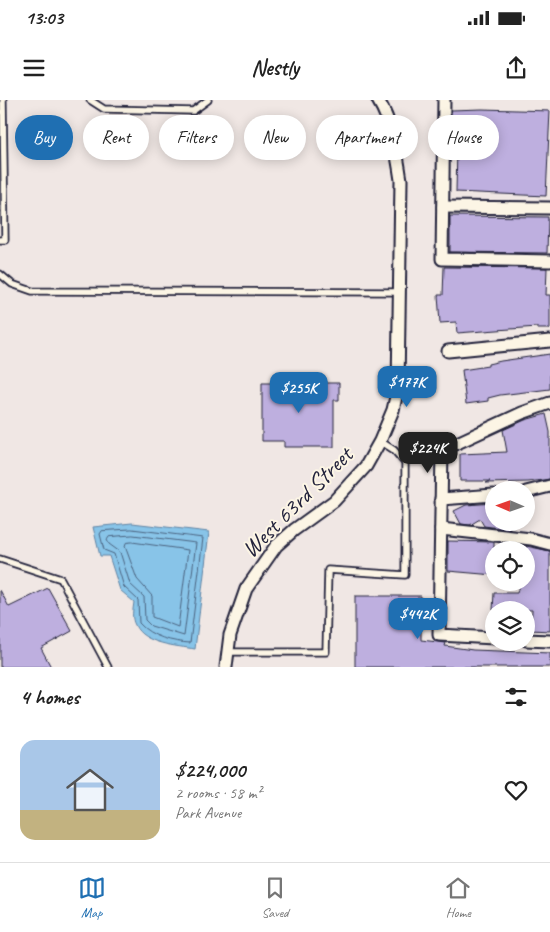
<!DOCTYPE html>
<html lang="en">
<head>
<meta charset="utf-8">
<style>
  body { margin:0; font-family:Caveat,sans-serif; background:#f2f2f2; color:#222; height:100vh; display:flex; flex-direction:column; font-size:19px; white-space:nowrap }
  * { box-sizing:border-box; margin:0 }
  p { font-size:16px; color:#767676 }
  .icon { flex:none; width:28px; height:28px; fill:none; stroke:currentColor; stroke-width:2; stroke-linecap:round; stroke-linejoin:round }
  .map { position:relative; height:567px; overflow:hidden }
  .side { display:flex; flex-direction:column; background:#fff; flex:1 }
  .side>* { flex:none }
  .top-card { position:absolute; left:15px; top:15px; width:520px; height:45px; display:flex; gap:10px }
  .needle { width:32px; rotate:272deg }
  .controls { position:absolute; left:485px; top:381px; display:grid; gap:10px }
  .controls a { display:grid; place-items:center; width:50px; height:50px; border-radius:50%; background:#fff; box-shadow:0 2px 12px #0003; font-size:25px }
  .price { position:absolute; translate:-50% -42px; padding:0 11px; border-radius:10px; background:#1f6fb2; color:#fff; font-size:16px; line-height:32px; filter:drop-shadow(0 1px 2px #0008) }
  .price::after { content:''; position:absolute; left:50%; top:30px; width:15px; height:11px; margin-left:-8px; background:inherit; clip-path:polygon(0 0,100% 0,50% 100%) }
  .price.selected { background:#222; color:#fff }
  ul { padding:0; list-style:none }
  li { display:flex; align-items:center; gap:15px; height:125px; padding:0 20px }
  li+li { border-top:1px solid #e0e0e0 }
  li span { display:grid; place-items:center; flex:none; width:140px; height:100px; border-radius:15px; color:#555 }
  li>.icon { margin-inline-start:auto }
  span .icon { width:60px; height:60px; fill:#fffc; stroke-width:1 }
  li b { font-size:21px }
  h2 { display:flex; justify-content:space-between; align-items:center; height:60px; padding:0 20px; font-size:21px }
  .chip { padding:0 18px; border-radius:22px; background:#fff; box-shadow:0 2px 12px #0003; font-size:18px; line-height:45px }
  .chip.selected { background:#1f6fb2; color:#fff }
  .status { display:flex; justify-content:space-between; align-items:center; height:35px; padding:0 25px; background:#fff; direction:ltr }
  .status svg { height:14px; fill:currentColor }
  header { display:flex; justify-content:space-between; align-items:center; height:65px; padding:0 20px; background:#fff; font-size:22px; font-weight:700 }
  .tab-bar { display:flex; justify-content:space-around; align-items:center; height:70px; border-top:1px solid #e0e0e0; background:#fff; font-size:14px; color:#767676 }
  .tab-bar a { display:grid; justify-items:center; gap:2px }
  .tab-bar .selected { color:#1f6fb2 }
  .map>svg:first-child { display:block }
  .water { fill:#88c4e8; stroke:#5f83a3 }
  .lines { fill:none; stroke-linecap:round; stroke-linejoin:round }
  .shore { stroke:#4b6380; stroke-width:1 }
  .building { fill:#beafdf; stroke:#22223b }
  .service-casing { stroke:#22223b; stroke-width:9 }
  .minor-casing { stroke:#22223b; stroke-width:15 }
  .service { stroke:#fcf5e5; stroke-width:5.5 }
  .minor { stroke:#fcf5e5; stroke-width:11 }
  .labels { text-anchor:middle; stroke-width:4; stroke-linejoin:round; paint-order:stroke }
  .street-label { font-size:24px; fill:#22223b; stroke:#fcf5e5 }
</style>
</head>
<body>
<div class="status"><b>13:03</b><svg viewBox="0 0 49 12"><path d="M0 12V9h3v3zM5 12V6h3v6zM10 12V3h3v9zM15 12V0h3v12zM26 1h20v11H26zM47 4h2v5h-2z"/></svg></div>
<header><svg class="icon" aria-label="menu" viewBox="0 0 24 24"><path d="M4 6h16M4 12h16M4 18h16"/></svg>Nestly<svg class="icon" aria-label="share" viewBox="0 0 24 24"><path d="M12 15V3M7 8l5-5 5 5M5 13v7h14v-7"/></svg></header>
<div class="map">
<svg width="550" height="567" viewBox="0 0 550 567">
  <rect width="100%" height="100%" fill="#f0e7e4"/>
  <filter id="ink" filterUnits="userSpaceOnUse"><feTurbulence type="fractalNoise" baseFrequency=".02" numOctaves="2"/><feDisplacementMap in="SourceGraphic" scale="10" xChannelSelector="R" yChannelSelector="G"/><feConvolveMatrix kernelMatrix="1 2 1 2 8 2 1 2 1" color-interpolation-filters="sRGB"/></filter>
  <g filter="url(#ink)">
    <path class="water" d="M132,423L209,432L195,549C177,546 143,544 135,525C131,518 133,510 134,502L120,490L109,456H100L93,427Z"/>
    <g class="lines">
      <g class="shore">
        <path d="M132,429L203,438L190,543C173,542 151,537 139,523L138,500L124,487L114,454L104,450L100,434L102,431Z"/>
        <polygon points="133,435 196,443 184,536 151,526 145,520 144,497 130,484 120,452 109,444 107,440 109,437"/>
        <polygon points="132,442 188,450 178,527 152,517 152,496 137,479 125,446 126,443"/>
      </g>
    </g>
    <g class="building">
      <polygon points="482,9 550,11 546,96 456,92 457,47 451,46 451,10"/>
      <polygon points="450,116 548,117 547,153 450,152"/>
      <polygon points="444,167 547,168 546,195 550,195 550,229 537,229 537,227 457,233 456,222 440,223 438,195 443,195"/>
      <polygon points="550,254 550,289 500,295 488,298 488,301 466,304 462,270 488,266 488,264 501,261"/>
      <polygon points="262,283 339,283 339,300 334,300 334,347 284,347 284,341 262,341"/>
      <polygon points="546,314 550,332 550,379 528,382 486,383 490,381 460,381 460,354 507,352 503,330 525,320"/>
      <polygon points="494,403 494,422 518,422 507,429 484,426 480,419 470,425 461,424 454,411 466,405"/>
      <polygon points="448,441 494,442 494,475 448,471"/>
      <polygon points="526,446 550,451 550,531 531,530 532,510 493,510 494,493 517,493 520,482 526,482"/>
      <polygon points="48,488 72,531 41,548 51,567 0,567 0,490 9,507"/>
      <polygon points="355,496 421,496 421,540 446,543 445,546 473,550 550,553 550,567 355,567"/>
    </g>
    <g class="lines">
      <g class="service-casing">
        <g id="service">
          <polyline points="90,0 104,9 193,11 208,0"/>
          <polyline points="0,140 5,140 3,0"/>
          <polyline points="0,174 12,184 32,191 400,192"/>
          <polyline points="0,459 61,479 108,567"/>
          <polyline points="227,552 326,552 328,470 405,475 405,363 394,350 380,341"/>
        </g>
      </g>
      <g class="minor-casing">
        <g id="minor">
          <polyline points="444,0 442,159 550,161"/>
          <polyline points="443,107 550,108"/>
          <polyline points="448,251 550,241"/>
          <polyline points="526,392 550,386"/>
          <polyline points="441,399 494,395"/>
          <polyline points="441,429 531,439 550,444"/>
          <polyline points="494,538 439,535 442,350 522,313 550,303"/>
          <polyline points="526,540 550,541"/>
          <path d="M226,567L230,535L246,489L276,446L294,430L334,401L366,366L380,341L393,310L398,288L401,80C397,53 392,23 378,0"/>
        </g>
      </g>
      <use href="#service" class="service"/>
      <use href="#minor" class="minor"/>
    </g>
  </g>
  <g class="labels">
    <g class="street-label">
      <text transform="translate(297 402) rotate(-45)" y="8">West 63rd Street</text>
    </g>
  </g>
</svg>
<div class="controls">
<a><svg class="needle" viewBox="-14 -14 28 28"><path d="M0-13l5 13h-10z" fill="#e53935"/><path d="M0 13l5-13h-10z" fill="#767676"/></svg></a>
<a><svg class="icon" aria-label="locate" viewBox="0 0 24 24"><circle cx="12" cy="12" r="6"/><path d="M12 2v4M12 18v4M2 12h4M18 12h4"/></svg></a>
<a><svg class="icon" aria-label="layers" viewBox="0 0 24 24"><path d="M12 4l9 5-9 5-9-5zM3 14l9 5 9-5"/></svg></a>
</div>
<b class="price" style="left:407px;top:308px">$177K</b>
<b class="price" style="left:299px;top:314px">$255K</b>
<b class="price selected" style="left:428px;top:374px">$224K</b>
<b class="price" style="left:418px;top:540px">$442K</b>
<div class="top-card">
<a class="chip selected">Buy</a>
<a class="chip">Rent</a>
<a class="chip">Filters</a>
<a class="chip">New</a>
<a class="chip">Apartment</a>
<a class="chip">House</a>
</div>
</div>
<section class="side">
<h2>4 homes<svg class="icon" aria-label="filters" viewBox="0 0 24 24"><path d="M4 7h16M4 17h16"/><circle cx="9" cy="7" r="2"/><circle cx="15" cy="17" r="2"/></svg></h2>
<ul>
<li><span style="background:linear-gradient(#a9c7e8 70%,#c2b280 0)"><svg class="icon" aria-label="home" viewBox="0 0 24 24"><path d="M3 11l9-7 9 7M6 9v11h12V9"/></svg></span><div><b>$224,000</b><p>2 rooms · 58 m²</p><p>Park Avenue</p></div><svg class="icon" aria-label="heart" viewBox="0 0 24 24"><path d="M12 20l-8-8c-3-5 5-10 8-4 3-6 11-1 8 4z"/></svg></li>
</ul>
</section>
<nav class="tab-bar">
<a class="selected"><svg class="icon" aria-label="map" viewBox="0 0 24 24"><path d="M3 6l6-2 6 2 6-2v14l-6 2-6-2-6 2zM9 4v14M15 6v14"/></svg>Map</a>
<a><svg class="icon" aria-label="saved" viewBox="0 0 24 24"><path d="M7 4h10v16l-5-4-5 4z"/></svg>Saved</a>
<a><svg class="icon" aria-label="home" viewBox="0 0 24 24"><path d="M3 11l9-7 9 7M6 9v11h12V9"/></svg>Home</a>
</nav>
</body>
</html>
